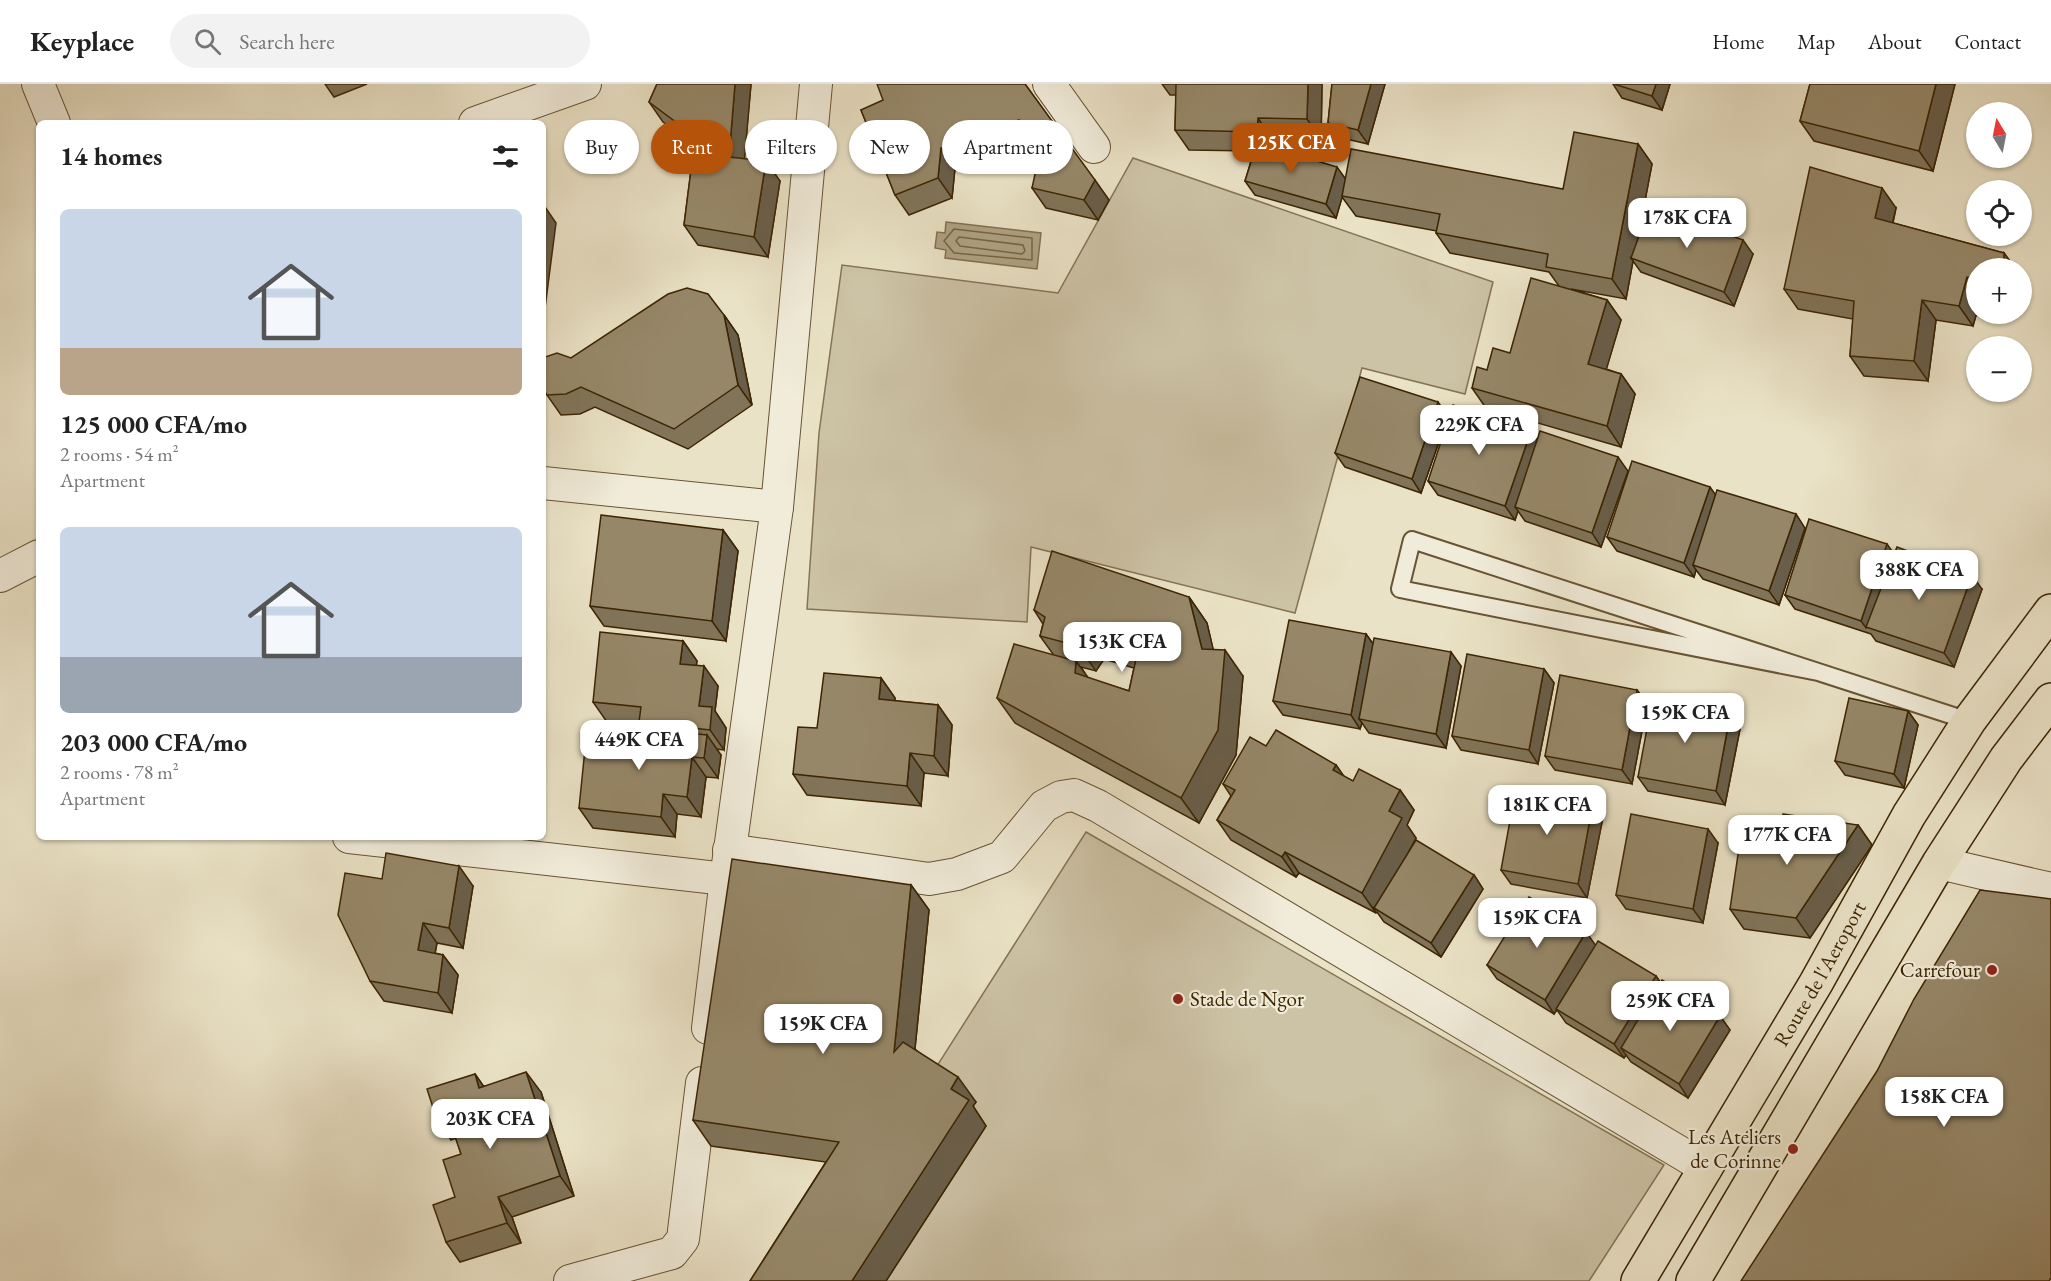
<!DOCTYPE html>
<html lang="en">
<head>
<meta charset="utf-8">
<style>
  body { margin:0; font-family:"EB Garamond",serif; background:#f2f2f2; color:#222; height:100vh; display:flex; flex-direction:column; font-size:22px; white-space:nowrap }
  * { box-sizing:border-box; margin:0 }
  p { font-size:20px; color:#767676 }
  .icon { flex:none; width:33px; height:33px; fill:none; stroke:currentColor; stroke-width:2; stroke-linecap:round; stroke-linejoin:round }
  .map { position:relative; flex:1; overflow:hidden }
  .panel { position:absolute; left:36px; top:36px; width:510px; height:720px; display:flex; flex-direction:column; background:#fff; border-radius:9px; box-shadow:0 2px 4px #0004 }
  .panel>* { flex:none }
  .top-card { position:absolute; left:564px; top:36px; width:570px; height:54px; display:flex; gap:12px }
  .needle { width:39px; rotate:350deg }
  .tools { position:absolute; left:1966px; top:18px; display:grid; gap:12px }
  .tools a { display:grid; place-items:center; width:66px; height:66px; border-radius:50%; background:#fff; box-shadow:0 2px 4px #0004; font-size:30px }
  .price { position:absolute; translate:-50% -51px; padding:0 14px; border-radius:12px; background:#fff; color:#222; font-size:20px; line-height:39px; filter:drop-shadow(0 2px 3px #0008) }
  .price::after { content:''; position:absolute; left:50%; top:36px; width:18px; height:14px; margin-left:-9px; background:inherit; clip-path:polygon(0 0,100% 0,50% 100%) }
  .price.on { background:#b45309; color:#fff }
  ul { padding:0; list-style:none }
  li { display:grid; align-content:center; gap:12px; height:318px; padding:0 24px }
  li span { display:grid; place-items:center; height:186px; border-radius:9px; color:#555 }
  li>.icon { margin-inline-start:auto }
  span .icon { width:108px; height:108px; fill:#fffc; stroke-width:1 }
  li b { font-size:26px }
  h2 { display:flex; justify-content:space-between; align-items:center; height:72px; padding:0 24px; font-size:26px }
  .tag { padding:0 21px; border-radius:27px; background:#fff; box-shadow:0 2px 4px #0004; font-size:21px; line-height:54px }
  .tag.on { background:#b45309; color:#fff }
  header { display:flex; align-items:center; gap:36px; box-sizing:border-box; height:84px; padding:0 30px; background:#fff; border-bottom:2px solid #e0e0e0 }
  header strong { font-size:28px }
  nav { display:flex; gap:33px; margin-inline-start:auto; font-size:21px }
  .search { width:420px; height:54px; background:#f2f2f2; display:flex; align-items:center; gap:15px; box-sizing:border-box; padding:0 21px; border-radius:33px; color:#767676; font-size:22px }
  .map>svg:first-child { display:block }
  .green { fill:#ccc2a5; stroke:#847454; stroke-width:1.5 }
  .water { fill:#afa283; stroke:#81704f; stroke-width:1.5 }
  .lines { fill:none; stroke-linecap:round; stroke-linejoin:round }
  .shore { stroke:#766442; stroke-width:1.5 }
  .service-casing { stroke:#685433; stroke-width:20 }
  .minor-casing { stroke:#685433; stroke-width:34 }
  .trunk-casing { stroke:#3c2502; stroke-width:36 }
  .service { stroke:#f1ecda; stroke-width:16 }
  .minor { stroke:#f1ecda; stroke-width:32 }
  .trunk { stroke:#eae2c6; stroke-width:33 }
  .wall { fill:#817459; stroke:#3c2502; stroke-width:1.5; fill-rule:evenodd }
  .shaded-wall { fill:#695e49; stroke:#3c2502; stroke-width:1.5 }
  .building { fill:#968768; stroke:#3c2502; stroke-width:1.5 }
  .poi-dot { fill:#8f2418; stroke:#f1ecda; stroke-width:2 }
  .labels { text-anchor:middle; stroke-width:4.5; stroke-linejoin:round; paint-order:stroke }
  .poi-label { font-size:21px; fill:#3c2502; stroke:#f1ecda; text-anchor:end }
  .street-label { font-size:21px; fill:#3c2502; stroke:#f1ecda }
</style>
</head>
<body>
<header>
<strong>Keyplace</strong>
<div class="search"><svg class="icon" aria-label="search" viewBox="0 0 24 24"><circle cx="10" cy="10" r="6"/><path d="M15 15l6 6"/></svg>Search here</div>
<nav><a>Home</a><a>Map</a><a>About</a><a>Contact</a></nav>
</header>
<div class="map">
<svg width="2051" height="1197" viewBox="0 0 2051 1197">
  <rect width="100%" height="100%" fill="#eae2c6"/>
  <filter id="stains"><feTurbulence type="fractalNoise" baseFrequency=".00333" numOctaves="4"/><feColorMatrix values="0 0 0 0 .2 0 0 0 0 .09 0 0 0 0 .02 0 0 0 .5 -.17"/></filter>
  <radialGradient id="worn" r=".72"><stop offset=".6" stop-color="#630" stop-opacity="0"/><stop offset="1" stop-color="#630" stop-opacity=".3"/></radialGradient>
  <g class="green">
    <polygon points="1133,74 1493,198 1465,310 1362,284 1295,529 1031,463 1027,538 807,525 819,349 842,181 1058,209"/>
    <polygon points="1086,748 1664,1081 1589,1197 800,1197"/>
  </g>
  <polygon class="water" points="946,138 1041,149 1037,185 945,174 946,166 935,164 937,148 945,149"/>
  <g class="lines">
    <g class="shore">
      <polygon points="954,145 1032,154 1032,176 954,169 944,157"/>
      <polygon points="959,153 1023,161 1025,167 1022,170 960,162 956,157"/>
    </g>
    <g class="service-casing">
      <polyline id="service" points="1818,588 1400,505 1412,456 1969,637"/>
    </g>
    <g class="minor-casing">
      <g id="minor">
        <polyline points="38,0 54,39"/>
        <polyline points="1049,0 1094,63"/>
        <polyline points="475,39 585,0"/>
        <polyline points="543,399 777,423"/>
        <polyline points="0,492 39,472"/>
        <polyline points="349,753 726,795"/>
        <polyline points="729,766 929,795 957,790 1002,773 1044,722 1061,713 1074,711 1098,722 1706,1084"/>
        <polyline points="1939,779 2051,805"/>
        <polyline points="708,944 726,795 777,423 816,0"/>
        <polyline points="570,1197 672,1169 683,1155 702,999"/>
      </g>
    </g>
    <g class="trunk-casing">
      <g id="trunk">
        <path id="s1" d="M1638,1197L1816,899L1909,731L1969,637L2051,527"/>
        <polyline points="1693,1197 1939,779 2006,675 2051,616"/>
      </g>
    </g>
    <use href="#service" class="service"/>
    <use href="#minor" class="minor"/>
    <use href="#trunk" class="trunk"/>
  </g>
  <g class="wall">
    <polygon points="325,0 367,0 334,13"/>
    <polygon points="657,0 751,0 744,75 780,97 768,173 698,161 684,141 691,86 681,51 663,38 649,18"/>
    <polygon points="1025,0 1109,116 1098,136 1046,124 1032,104 1046,75 1033,56 955,84 952,114 909,131 895,111 861,26"/>
    <polygon points="1162,0 1322,0 1321,56 1272,55 1272,63 1345,95 1563,105 1638,60 1652,80 1637,157 1753,170 1734,222 1641,188 1633,177 1626,215 1571,205 1607,216 1621,236 1606,285 1621,290 1635,310 1621,363 1486,324 1472,304 1487,286 1510,269 1559,202 1549,188 1450,169 1436,149 1437,147 1356,132 1342,113 1336,134 1255,111 1245,97 1254,67 1189,66 1175,46 1176,11 1170,11"/>
    <polygon points="1332,0 1385,0 1368,60 1338,53 1328,39"/>
    <polygon points="1613,0 1670,0 1662,26 1622,14"/>
    <polygon points="1810,0 1955,0 1933,87 1814,57 1800,37"/>
    <polygon points="1896,124 1893,139 2004,169 2015,184 1977,184 1977,228 1973,242 1936,236 1928,297 1864,292 1850,272 1853,235 1798,225 1784,205"/>
    <polygon points="724,231 738,251 752,321 688,365 595,323 580,330 561,331 547,311 571,274"/>
    <polygon points="1448,332 1421,409 1345,383 1335,369"/>
    <polygon points="1537,355 1628,387 1601,463 1525,437 1518,427 1515,436 1438,411 1428,397"/>
    <polygon points="1716,411 1805,444 1779,521 1703,495 1696,486 1694,493 1617,467 1607,453"/>
    <polygon points="723,446 738,467 726,557 604,542 590,522"/>
    <polygon points="1894,470 1982,505 1954,583 1876,557 1871,550 1795,525 1785,511"/>
    <path d="M1189,513L1207,539L1213,566L1243,592L1236,671L1199,739L1015,639L997,614L1053,570L1040,552L1043,540L1034,526ZM1104,575L1134,584L1129,607L1088,594L1081,583L1096,587Z"/>
    <polygon points="1366,550 1373,560 1461,582 1446,664 1369,649 1362,639 1360,645 1283,631 1273,617"/>
    <polygon points="683,557 697,577 696,582 718,602 715,627 726,644 724,666 716,665 721,671 718,694 706,693 701,733 677,730 675,753 593,744 579,724 634,660 644,645 641,641 607,638 593,618"/>
    <polygon points="1544,585 1554,599 1538,680 1461,666 1452,652"/>
    <polygon points="881,594 895,614 895,617 938,621 952,641 948,692 924,689 921,722 807,711 793,690"/>
    <polygon points="1637,606 1647,620 1632,700 1555,686 1545,672"/>
    <polygon points="1731,626 1741,640 1725,721 1648,707 1638,693"/>
    <polygon points="1908,627 1918,641 1904,704 1845,691 1835,677"/>
    <polygon points="1266,662 1336,681 1344,693 1353,697 1400,706 1414,726 1407,741 1416,754 1408,770 1474,791 1483,805 1441,873 1384,838 1377,828 1376,829 1299,789 1296,793 1231,756 1217,736 1231,712 1223,700"/>
    <polygon points="1603,733 1587,814 1511,800 1501,786"/>
    <polygon points="1858,741 1872,761 1810,854 1744,845 1730,825 1779,763"/>
    <polygon points="1718,759 1703,839 1626,825 1616,811"/>
    <polygon points="382,795 473,802 463,864 437,859 435,869 443,871 458,891 452,929 384,917 370,897"/>
    <polygon points="911,801 929,826 915,965 976,1018 973,1022 986,1042 886,1197 750,1197 826,1078 711,1062 693,1036"/>
    <polygon points="1586,848 1595,861 1656,892 1661,899 1720,932 1730,946 1688,1014 1631,978 1626,971 1624,974 1566,939 1557,926 1554,930 1497,895 1487,881"/>
    <polygon points="475,990 483,1002 541,1008 574,1112 512,1133 521,1159 460,1178 446,1158 455,1113 461,1070 456,1054 451,1056 437,1036"/>
  </g>
  <g class="shaded-wall">
    <polygon points="735,0 751,0 743,93 729,73"/>
    <polygon points="1308,0 1322,0 1321,56 1307,35"/>
    <polygon points="1371,0 1385,0 1368,60 1358,46"/>
    <polygon points="1656,0 1670,0 1662,26 1652,12"/>
    <polygon points="1936,0 1955,0 1933,87 1919,67"/>
    <polygon points="1258,34 1272,55 1272,68 1257,48"/>
    <polygon points="1638,60 1652,80 1634,175 1631,174 1633,177 1626,215 1612,195"/>
    <polygon points="941,64 955,84 952,114 938,94"/>
    <polygon points="766,77 780,97 768,173 754,153"/>
    <polygon points="1337,83 1347,97 1336,134 1326,120"/>
    <polygon points="1095,96 1109,116 1098,136 1084,116"/>
    <polygon points="1882,104 1896,124 1889,154 1875,134"/>
    <polygon points="543,120 556,139 545,224 543,221"/>
    <polygon points="1743,156 1753,170 1734,222 1724,208"/>
    <polygon points="2004,169 2015,184 2004,184"/>
    <polygon points="1967,193 1977,207 1977,228 1973,242 1959,222"/>
    <polygon points="1607,216 1621,236 1602,300 1588,280"/>
    <polygon points="1922,216 1936,236 1928,297 1914,277"/>
    <polygon points="724,231 738,251 752,321 738,301"/>
    <polygon points="1621,290 1635,310 1621,363 1607,342"/>
    <polygon points="1438,318 1448,332 1421,409 1412,395"/>
    <polygon points="1531,347 1541,361 1515,423 1518,427 1515,436 1505,422"/>
    <polygon points="1618,373 1628,387 1601,463 1592,449"/>
    <polygon points="1710,403 1720,417 1693,481 1696,486 1694,493 1684,479"/>
    <polygon points="1796,430 1805,444 1779,521 1769,507"/>
    <polygon points="723,446 738,467 726,557 712,537"/>
    <polygon points="1887,460 1897,474 1866,544 1861,537"/>
    <polygon points="1972,491 1982,505 1954,583 1944,569"/>
    <polygon points="1189,513 1207,539 1219,590 1202,565"/>
    <polygon points="1086,550 1104,575 1096,587 1078,562"/>
    <polygon points="1366,550 1376,564 1359,635 1362,639 1360,645 1351,631"/>
    <polygon points="683,557 697,577 694,600 680,580"/>
    <polygon points="1225,566 1243,592 1236,671 1199,739 1181,714"/>
    <polygon points="1451,568 1461,582 1446,664 1436,650"/>
    <polygon points="1076,577 1094,602 1075,589"/>
    <polygon points="704,582 718,602 715,627 726,644 724,666 710,646 699,622"/>
    <polygon points="1544,585 1554,599 1538,680 1529,666"/>
    <polygon points="881,594 895,614 893,636 879,615"/>
    <polygon points="1637,606 1647,620 1632,700 1622,686"/>
    <polygon points="938,621 952,641 948,692 934,672"/>
    <polygon points="1731,626 1741,640 1725,721 1716,707"/>
    <polygon points="1908,627 1918,641 1904,704 1894,690"/>
    <polygon points="707,651 721,671 718,694 704,674"/>
    <polygon points="910,669 924,689 921,722 907,702"/>
    <polygon points="692,673 706,693 701,733 687,713"/>
    <polygon points="1336,681 1350,701 1333,686"/>
    <polygon points="1400,706 1414,726 1407,741 1416,754 1377,826 1374,824 1376,829 1362,809 1389,727"/>
    <polygon points="663,710 677,730 675,753 661,733"/>
    <polygon points="1593,719 1603,733 1587,814 1578,800"/>
    <polygon points="1858,741 1872,761 1810,854 1796,834"/>
    <polygon points="1708,745 1718,759 1703,839 1693,825"/>
    <polygon points="1285,768 1299,789 1296,793 1282,773"/>
    <polygon points="459,782 473,802 463,864 449,844"/>
    <polygon points="1474,791 1483,805 1441,873 1431,859"/>
    <polygon points="911,801 929,826 912,993 894,968"/>
    <polygon points="423,839 437,859 432,886 418,866"/>
    <polygon points="1586,848 1596,862 1554,930 1545,916"/>
    <polygon points="443,871 458,891 452,929 438,909"/>
    <polygon points="1656,892 1665,906 1621,964 1626,971 1624,974 1614,960"/>
    <polygon points="1720,932 1730,946 1688,1014 1679,1000"/>
    <polygon points="526,988 541,1008 574,1112 560,1092"/>
    <polygon points="475,990 489,1010 479,1004"/>
    <polygon points="958,993 976,1018 973,1022 986,1042 886,1197 852,1197 951,1005"/>
    <polygon points="498,1113 512,1133 521,1159 507,1139"/>
  </g>
  <g class="building">
    <polygon points="657,0 735,0 729,73 766,77 754,153 684,141 691,86 677,39 649,18"/>
    <polygon points="877,0 1025,0 1095,96 1084,116 1032,104 1037,81 1046,75 1019,36 941,64 938,94 895,111 861,26 883,16"/>
    <polygon points="1176,0 1308,0 1307,35 1258,34 1257,48 1175,46"/>
    <polygon points="1332,0 1371,0 1358,46 1328,39"/>
    <polygon points="1614,0 1656,0 1652,12"/>
    <polygon points="1810,0 1936,0 1919,67 1800,37"/>
    <polygon points="1574,48 1638,60 1612,195 1546,183 1548,170 1436,149 1440,130 1342,112 1351,65 1563,105"/>
    <polygon points="1257,59 1337,83 1326,120 1245,97"/>
    <polygon points="1810,83 1882,104 1875,134 2004,169 2004,184 1977,184 1977,195 1967,193 1959,222 1922,216 1914,277 1850,272 1854,217 1784,205"/>
    <polygon points="1650,122 1743,156 1724,208 1631,174"/>
    <polygon points="1531,194 1607,216 1588,280 1621,290 1607,342 1472,304 1477,283 1487,286 1493,264 1510,269"/>
    <polygon points="687,204 708,210 724,231 738,301 674,345 581,303 566,310 547,311 543,304 543,278 545,273 557,269 571,274 668,210"/>
    <polygon points="1360,293 1438,318 1412,395 1335,369"/>
    <polygon points="1453,321 1531,347 1505,422 1428,397"/>
    <polygon points="1540,347 1618,373 1592,449 1515,423"/>
    <polygon points="1632,377 1710,403 1684,479 1607,453"/>
    <polygon points="1717,406 1796,430 1769,507 1693,481"/>
    <polygon points="601,431 723,446 712,537 590,522"/>
    <polygon points="1809,435 1887,460 1861,537 1785,511"/>
    <polygon points="1897,463 1972,491 1944,569 1866,543"/>
    <polygon points="1052,467 1189,513 1202,565 1225,566 1218,646 1181,714 997,614 1014,560 1076,577 1075,589 1129,607 1138,566 1086,550 1078,562 1040,552 1045,533 1034,526"/>
    <polygon points="1289,536 1366,550 1351,631 1273,617"/>
    <polygon points="600,548 683,557 680,580 704,582 699,622 712,623 710,646 639,638 641,623 593,618"/>
    <polygon points="1374,554 1451,568 1436,650 1359,635"/>
    <polygon points="1467,570 1544,585 1529,666 1452,652"/>
    <polygon points="824,589 881,594 879,615 938,621 934,672 910,669 907,702 793,690 798,643 817,644"/>
    <polygon points="1560,591 1637,606 1622,686 1545,672"/>
    <polygon points="1653,612 1731,626 1716,707 1638,693"/>
    <polygon points="1849,614 1908,627 1894,690 1835,677"/>
    <polygon points="636,644 707,651 704,674 692,673 687,713 663,710 661,733 579,724 586,655 634,660"/>
    <polygon points="1276,646 1336,681 1333,686 1353,697 1359,685 1400,706 1389,727 1402,734 1362,809 1285,768 1282,773 1217,736 1235,706 1223,700 1250,653 1266,662"/>
    <polygon points="1516,704 1593,719 1578,800 1501,786"/>
    <polygon points="1631,730 1708,745 1693,825 1616,811"/>
    <polygon points="1783,730 1858,741 1796,834 1730,825 1740,757 1779,763"/>
    <polygon points="1416,756 1474,791 1431,859 1374,824"/>
    <polygon points="386,769 459,782 449,844 423,839 418,866 443,871 438,909 370,897 338,831 345,789 382,795"/>
    <polygon points="732,775 911,801 894,968 903,958 958,993 951,1005 969,1016 852,1197 750,1197 839,1058 693,1036"/>
    <polygon points="1980,806 2051,815 2051,1194 2049,1197 1741,1197 1877,987 1914,915"/>
    <polygon points="1529,813 1586,848 1545,916 1487,881"/>
    <polygon points="1598,857 1656,892 1614,960 1556,925"/>
    <polygon points="1662,896 1720,932 1679,1000 1621,964"/>
    <polygon points="526,988 560,1092 498,1113 507,1139 446,1158 433,1121 455,1113 443,1076 461,1070 448,1032 437,1036 427,1005 475,990 479,1004"/>
  </g>
  <g class="poi-dot">
    <circle cx="1992" cy="886" r="6"/>
    <circle cx="1178" cy="915" r="6"/>
    <circle cx="1793" cy="1065" r="6"/>
  </g>
  <g class="labels">
    <g class="poi-label">
      <text x="1980" y="893">Carrefour</text>
      <text x="1190" y="922" text-anchor="start">Stade de Ngor</text>
      <text x="1781" y="1060">Les Ateliers<tspan x="1781" dy="24">de Corinne</tspan></text>
    </g>
    <g class="street-label">
      <text dy="7" stroke="none"><textPath href="#s1" startOffset="357">Route de l'Aeroport</textPath></text>
    </g>
  </g>
  <rect width="100%" height="100%" filter="url(#stains)"/>
  <rect width="100%" height="100%" fill="url(#worn)"/>
</svg>
<div class="tools">
<a><svg class="needle" viewBox="-14 -14 28 28"><path d="M0-13l5 13h-10z" fill="#e53935"/><path d="M0 13l5-13h-10z" fill="#767676"/></svg></a>
<a><svg class="icon" aria-label="locate" viewBox="0 0 24 24"><circle cx="12" cy="12" r="6"/><path d="M12 2v4M12 18v4M2 12h4M18 12h4"/></svg></a>
<a>+</a>
<a>−</a>
</div>
<b class="price on" style="left:1291px;top:90px">125K CFA</b>
<b class="price" style="left:1687px;top:165px">178K CFA</b>
<b class="price" style="left:1479px;top:372px">229K CFA</b>
<b class="price" style="left:1919px;top:517px">388K CFA</b>
<b class="price" style="left:1122px;top:589px">153K CFA</b>
<b class="price" style="left:1685px;top:660px">159K CFA</b>
<b class="price" style="left:639px;top:687px">449K CFA</b>
<b class="price" style="left:1547px;top:752px">181K CFA</b>
<b class="price" style="left:1787px;top:782px">177K CFA</b>
<b class="price" style="left:1537px;top:865px">159K CFA</b>
<b class="price" style="left:1670px;top:948px">259K CFA</b>
<b class="price" style="left:823px;top:971px">159K CFA</b>
<b class="price" style="left:1944px;top:1044px">158K CFA</b>
<b class="price" style="left:490px;top:1066px">203K CFA</b>
<div class="top-card">
<a class="tag">Buy</a>
<a class="tag on">Rent</a>
<a class="tag">Filters</a>
<a class="tag">New</a>
<a class="tag">Apartment</a>
</div>
<section class="panel">
<h2>14 homes<svg class="icon" aria-label="filters" viewBox="0 0 24 24"><path d="M4 7h16M4 17h16"/><circle cx="9" cy="7" r="2"/><circle cx="15" cy="17" r="2"/></svg></h2>
<ul>
<li><span style="background:linear-gradient(#c9d6e8 75%,#b9a48a 0)"><svg class="icon" aria-label="home" viewBox="0 0 24 24"><path d="M3 11l9-7 9 7M6 9v11h12V9"/></svg></span><div><b>125 000 CFA/mo</b><p>2 rooms · 54 m²</p><p>Apartment</p></div></li>
<li><span style="background:linear-gradient(#c9d6e8 70%,#9aa5b1 0)"><svg class="icon" aria-label="home" viewBox="0 0 24 24"><path d="M3 11l9-7 9 7M6 9v11h12V9"/></svg></span><div><b>203 000 CFA/mo</b><p>2 rooms · 78 m²</p><p>Apartment</p></div></li>
</ul>
</section>
</div>
</body>
</html>
